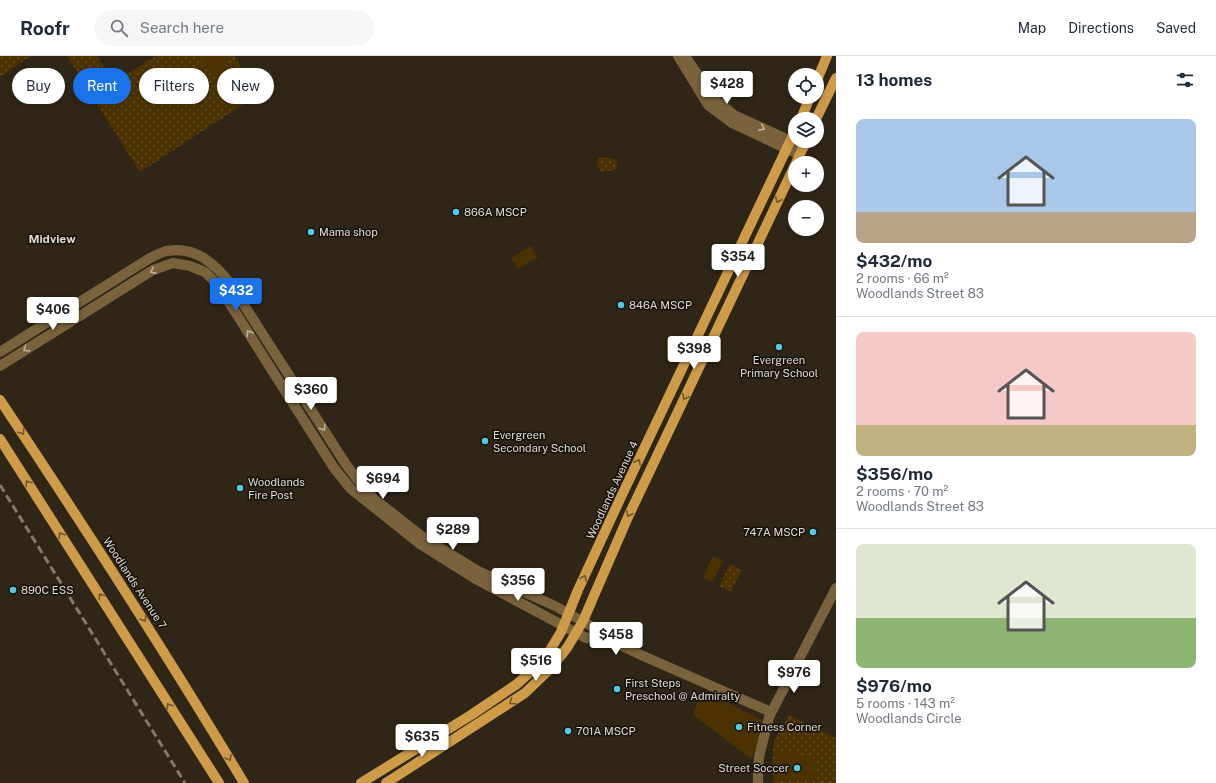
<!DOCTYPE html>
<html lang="en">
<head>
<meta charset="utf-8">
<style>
  body { margin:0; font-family:"Public Sans",sans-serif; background:#f6f6f7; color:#1f2937; height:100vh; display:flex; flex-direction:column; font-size:15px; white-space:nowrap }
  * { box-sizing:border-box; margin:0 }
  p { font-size:13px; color:#747a83 }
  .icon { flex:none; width:22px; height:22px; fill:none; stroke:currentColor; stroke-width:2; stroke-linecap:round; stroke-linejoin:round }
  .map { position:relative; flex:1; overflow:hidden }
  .side { display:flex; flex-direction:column; background:#fff; width:380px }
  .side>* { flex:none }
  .guide { position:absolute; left:12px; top:12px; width:380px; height:36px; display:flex; gap:8px }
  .fabs { position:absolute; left:788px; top:12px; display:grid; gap:8px }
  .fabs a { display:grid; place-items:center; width:36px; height:36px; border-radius:50%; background:#fff; box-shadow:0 2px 6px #0003; font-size:20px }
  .price { position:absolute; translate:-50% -34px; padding:0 9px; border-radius:4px; background:#fff; color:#222; font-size:13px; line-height:26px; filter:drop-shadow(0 1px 2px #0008) }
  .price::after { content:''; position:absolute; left:50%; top:24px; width:12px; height:9px; margin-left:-6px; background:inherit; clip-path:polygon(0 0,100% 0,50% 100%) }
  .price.active { background:#1a73e8; color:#fff }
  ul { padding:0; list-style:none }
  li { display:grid; align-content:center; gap:8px; height:212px; padding:0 20px }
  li+li { border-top:1px solid #e0e1e3 }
  li span { display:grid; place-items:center; height:124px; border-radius:8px; color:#555 }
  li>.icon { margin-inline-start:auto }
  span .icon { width:72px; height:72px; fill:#fffc; stroke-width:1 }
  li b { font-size:17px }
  h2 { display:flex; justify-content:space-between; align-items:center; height:48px; padding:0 20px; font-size:17px }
  .pill { padding:0 14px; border-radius:18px; background:#fff; box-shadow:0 2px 6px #0003; font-size:14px; line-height:36px }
  .pill.active { background:#1a73e8; color:#fff }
  header { display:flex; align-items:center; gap:24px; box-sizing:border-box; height:56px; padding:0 20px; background:#fff; border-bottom:1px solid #e0e1e3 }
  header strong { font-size:19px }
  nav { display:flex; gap:22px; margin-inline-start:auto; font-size:14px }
  .search { width:280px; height:36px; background:#f6f6f7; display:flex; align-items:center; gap:10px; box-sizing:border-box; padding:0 14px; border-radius:22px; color:#747a83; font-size:15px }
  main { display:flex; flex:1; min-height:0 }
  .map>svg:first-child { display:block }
  .grass { fill:url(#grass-dots) }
  .garden { fill:#4b3200 }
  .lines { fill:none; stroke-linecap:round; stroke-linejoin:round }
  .minor { stroke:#7a623d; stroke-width:10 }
  .major { stroke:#ce9b49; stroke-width:10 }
  .rail { stroke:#80796d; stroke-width:3; stroke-dasharray:8 4; stroke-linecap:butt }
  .oneway { stroke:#bdb19e }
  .oneway2 { stroke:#71562a }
  .poi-dot { fill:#56c9e1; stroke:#14100a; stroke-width:1.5 }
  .labels { text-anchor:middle; stroke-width:3; stroke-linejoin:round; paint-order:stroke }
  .poi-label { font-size:11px; fill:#e1dbd2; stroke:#14100a; text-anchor:start }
  .street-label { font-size:11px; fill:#e1dbd2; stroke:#14100a }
  .neighbourhood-label { font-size:12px; font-weight:bold; fill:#e1dbd2; stroke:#14100a }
</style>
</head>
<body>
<header>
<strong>Roofr</strong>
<div class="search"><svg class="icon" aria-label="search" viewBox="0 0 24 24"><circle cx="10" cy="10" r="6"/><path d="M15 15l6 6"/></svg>Search here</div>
<nav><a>Map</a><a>Directions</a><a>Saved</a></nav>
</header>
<main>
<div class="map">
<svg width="836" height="727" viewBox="0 0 836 727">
  <defs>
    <pattern id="grass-dots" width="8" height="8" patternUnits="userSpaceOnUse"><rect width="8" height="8" fill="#4b3200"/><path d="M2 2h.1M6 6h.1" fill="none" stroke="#654f24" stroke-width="1.8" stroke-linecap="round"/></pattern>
  </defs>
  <rect width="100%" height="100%" fill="#2f2618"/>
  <g class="grass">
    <polygon points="0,0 31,0 0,21"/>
    <polygon points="67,0 97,0 114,26 156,0 234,0 259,38 140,116"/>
    <path d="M601,101L614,103L617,107V111L614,114L601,116C598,111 597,108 598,103Z"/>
    <polygon points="730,508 742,514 731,536 719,530"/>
    <path d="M789,659L836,682V727H775C771,720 772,695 774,687C776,679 785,667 789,659Z"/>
  </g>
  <g class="garden">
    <polygon points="201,0 232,0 233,2 211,16"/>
    <polygon points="234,5 255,37 233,51 213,19"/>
    <polygon points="531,190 538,201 518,213 511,202"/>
    <polygon points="713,500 723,505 713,526 703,521"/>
    <polygon points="702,634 768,667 751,703 693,659"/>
    <polygon points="777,694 815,702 817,726 778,723"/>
  </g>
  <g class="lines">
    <g class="minor">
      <polyline points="678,0 708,49 732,67 800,99"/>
      <polyline points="685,0 714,42 734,59 804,91"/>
      <path d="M0,296L150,202C155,200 161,196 167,195C195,190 214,207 230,227L345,407L360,427L373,442L424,482L478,515L555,550L591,570L601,580L641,599L771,656"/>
      <polyline points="0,310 153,214 173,207 190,210 205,216 218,229 334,412 351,433 420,488 474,522 586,582 601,580"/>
      <polyline points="758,727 758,716 759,701 769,661 836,532"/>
    </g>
    <g class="major">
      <polyline points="817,24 827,0"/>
      <polyline points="801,63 810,41"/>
      <polyline points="816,63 836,22"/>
      <polyline points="796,107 806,85"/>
      <path d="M0,344C84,470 166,597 244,727"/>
      <polyline points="0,383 219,727"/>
      <polyline points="361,727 471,659 517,628 539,608 547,599 561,576 578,534 621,441 795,75"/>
      <polyline points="386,727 525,637 549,614 567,592 583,565 628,461 795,109"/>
    </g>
    <polyline class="rail" points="0,429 185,727"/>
  </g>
  <defs><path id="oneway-chevron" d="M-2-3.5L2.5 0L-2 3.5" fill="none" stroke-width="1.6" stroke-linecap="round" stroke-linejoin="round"/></defs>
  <g class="oneway">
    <use href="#oneway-chevron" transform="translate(762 72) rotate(25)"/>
    <use href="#oneway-chevron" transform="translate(153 215) rotate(154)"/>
    <use href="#oneway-chevron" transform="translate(249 277) rotate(-122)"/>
    <use href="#oneway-chevron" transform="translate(26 293) rotate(147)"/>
    <use href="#oneway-chevron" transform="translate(323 372) rotate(57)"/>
  </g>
  <g class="oneway2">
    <use href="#oneway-chevron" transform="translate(778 144) rotate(115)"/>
    <use href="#oneway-chevron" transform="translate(685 341) rotate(116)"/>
    <use href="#oneway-chevron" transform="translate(22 376) rotate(57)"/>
    <use href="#oneway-chevron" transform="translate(638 406) rotate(-64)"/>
    <use href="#oneway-chevron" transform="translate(28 427) rotate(-122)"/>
    <use href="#oneway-chevron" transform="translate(629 458) rotate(115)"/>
    <use href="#oneway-chevron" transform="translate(61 479) rotate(-123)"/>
    <use href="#oneway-chevron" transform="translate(584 522) rotate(-65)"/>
    <use href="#oneway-chevron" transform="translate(101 540) rotate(-123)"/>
    <use href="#oneway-chevron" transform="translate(144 563) rotate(58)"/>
    <use href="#oneway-chevron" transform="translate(512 646) rotate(145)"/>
    <use href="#oneway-chevron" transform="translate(169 650) rotate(-122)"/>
    <use href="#oneway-chevron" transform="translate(229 702) rotate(59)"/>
  </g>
  <g class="poi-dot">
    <circle cx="456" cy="156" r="4"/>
    <circle cx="311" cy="176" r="4"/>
    <circle cx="621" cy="249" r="4"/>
    <circle cx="779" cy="291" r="4"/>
    <circle cx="485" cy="385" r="4"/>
    <circle cx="240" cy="432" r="4"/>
    <circle cx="813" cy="476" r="4"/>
    <circle cx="13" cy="534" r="4"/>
    <circle cx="617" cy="633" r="4"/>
    <circle cx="739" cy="671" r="4"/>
    <circle cx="568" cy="675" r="4"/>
    <circle cx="797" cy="712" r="4"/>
  </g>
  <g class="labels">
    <g class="poi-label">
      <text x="464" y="160">866A MSCP</text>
      <text x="319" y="180">Mama shop</text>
      <text x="629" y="253">846A MSCP</text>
      <text x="779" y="308" text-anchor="middle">Evergreen<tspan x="779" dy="13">Primary School</tspan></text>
      <text x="493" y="383">Evergreen<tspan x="493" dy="13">Secondary School</tspan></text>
      <text x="248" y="430">Woodlands<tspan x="248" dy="13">Fire Post</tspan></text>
      <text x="805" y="480" text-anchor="end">747A MSCP</text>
      <text x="21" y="538">890C ESS</text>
      <text x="625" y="631">First Steps<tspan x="625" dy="13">Preschool @ Admiralty</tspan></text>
      <text x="747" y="675">Fitness Corner</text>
      <text x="576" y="679">701A MSCP</text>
      <text x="789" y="716" text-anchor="end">Street Soccer</text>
    </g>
    <g class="street-label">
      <text transform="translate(612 434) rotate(-65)" y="4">Woodlands Avenue 4</text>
      <text transform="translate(135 527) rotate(57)" y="4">Woodlands Avenue 7</text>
    </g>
    <g class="neighbourhood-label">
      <text x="52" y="187">Midview</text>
    </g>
  </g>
</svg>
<div class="fabs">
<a><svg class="icon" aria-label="locate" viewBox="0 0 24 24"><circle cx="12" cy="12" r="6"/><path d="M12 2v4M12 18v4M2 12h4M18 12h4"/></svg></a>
<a><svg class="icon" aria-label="layers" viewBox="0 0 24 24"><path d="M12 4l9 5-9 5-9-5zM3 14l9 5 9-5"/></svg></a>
<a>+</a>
<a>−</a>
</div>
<b class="price" style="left:727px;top:49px">$428</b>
<b class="price" style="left:738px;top:222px">$354</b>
<b class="price active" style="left:236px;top:256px">$432</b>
<b class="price" style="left:53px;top:275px">$406</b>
<b class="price" style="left:694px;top:314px">$398</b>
<b class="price" style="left:311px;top:355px">$360</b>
<b class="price" style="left:383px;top:444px">$694</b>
<b class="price" style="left:453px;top:495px">$289</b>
<b class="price" style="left:518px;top:546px">$356</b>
<b class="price" style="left:616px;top:600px">$458</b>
<b class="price" style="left:536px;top:626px">$516</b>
<b class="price" style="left:794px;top:638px">$976</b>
<b class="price" style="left:422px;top:702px">$635</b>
<div class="guide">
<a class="pill">Buy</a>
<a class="pill active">Rent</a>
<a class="pill">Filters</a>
<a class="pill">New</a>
</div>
</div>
<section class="side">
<h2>13 homes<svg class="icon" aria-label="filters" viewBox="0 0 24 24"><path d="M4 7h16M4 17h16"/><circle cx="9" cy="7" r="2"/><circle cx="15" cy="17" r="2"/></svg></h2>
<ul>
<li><span style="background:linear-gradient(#a9c7e8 75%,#b9a48a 0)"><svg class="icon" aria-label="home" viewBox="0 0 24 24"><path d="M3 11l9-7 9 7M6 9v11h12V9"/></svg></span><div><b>$432/mo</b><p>2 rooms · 66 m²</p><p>Woodlands Street 83</p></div></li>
<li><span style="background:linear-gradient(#f6c9c9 75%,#c2b280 0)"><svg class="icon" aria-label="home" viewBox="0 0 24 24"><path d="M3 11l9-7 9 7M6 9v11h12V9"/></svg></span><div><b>$356/mo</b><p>2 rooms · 70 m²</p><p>Woodlands Street 83</p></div></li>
<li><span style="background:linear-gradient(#dfe7d0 60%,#8fb573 0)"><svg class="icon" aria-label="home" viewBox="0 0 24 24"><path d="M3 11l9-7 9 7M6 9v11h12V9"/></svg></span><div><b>$976/mo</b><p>5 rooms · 143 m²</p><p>Woodlands Circle</p></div></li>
</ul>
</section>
</main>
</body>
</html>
